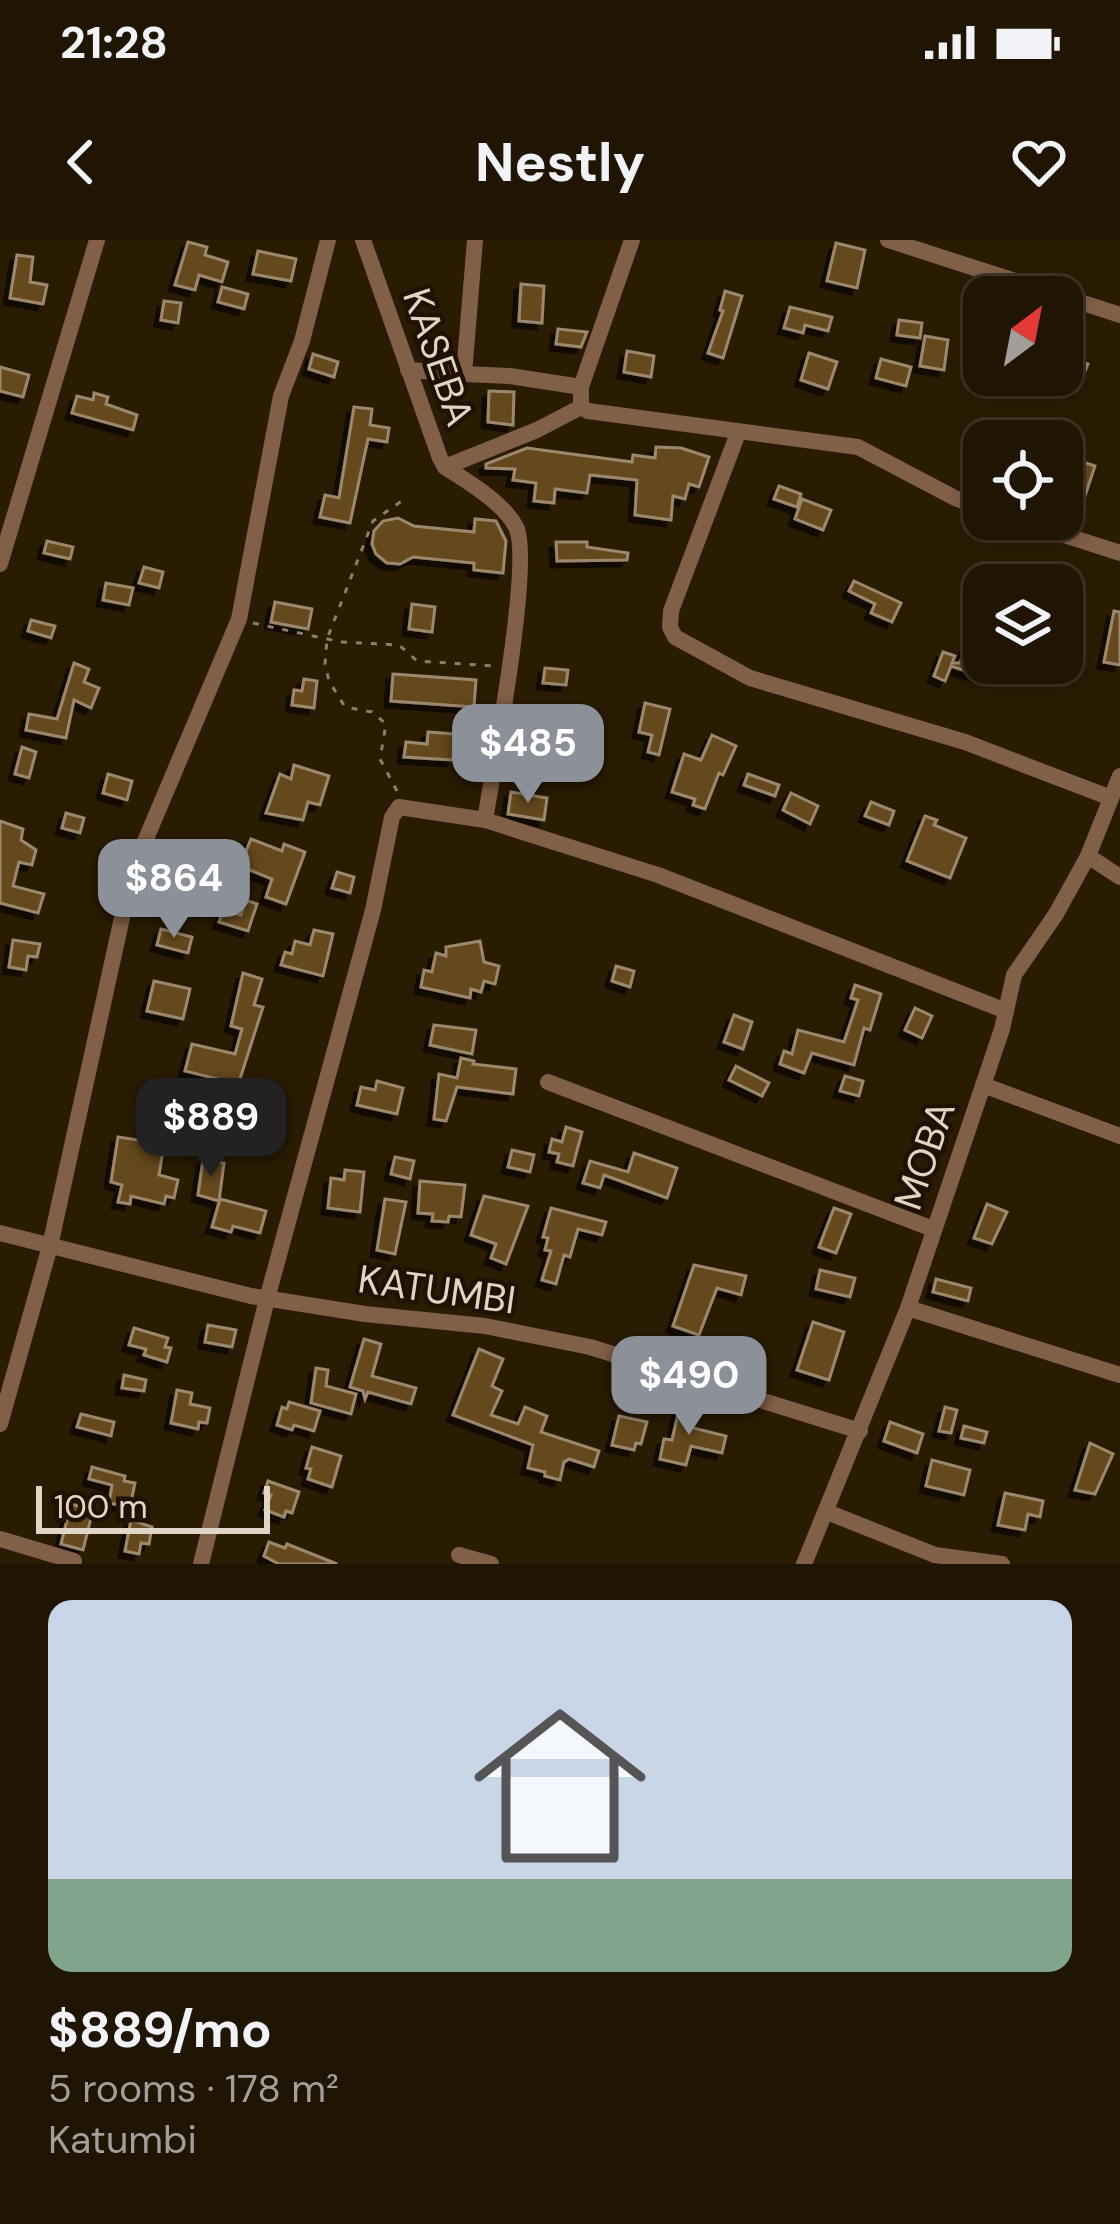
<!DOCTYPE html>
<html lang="en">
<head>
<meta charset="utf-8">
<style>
  body { margin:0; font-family:"DM Sans",sans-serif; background:#281d0c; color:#f1f3f6; height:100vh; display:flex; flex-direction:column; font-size:45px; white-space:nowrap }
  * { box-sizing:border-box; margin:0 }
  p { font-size:39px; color:#a29e99 }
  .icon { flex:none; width:66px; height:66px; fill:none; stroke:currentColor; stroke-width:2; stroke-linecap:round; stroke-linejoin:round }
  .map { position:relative; height:1324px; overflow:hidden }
  .sheet { display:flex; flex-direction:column; background:#201402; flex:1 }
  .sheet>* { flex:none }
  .needle { width:78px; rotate:32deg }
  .fabs { position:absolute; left:963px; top:36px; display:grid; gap:24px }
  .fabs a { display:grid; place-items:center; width:120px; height:120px; border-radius:24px; background:#201402; box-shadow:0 6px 18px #0003,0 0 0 3px #3d3324; font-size:60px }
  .scale { position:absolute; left:36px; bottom:30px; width:234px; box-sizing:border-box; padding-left:12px; border:6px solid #e0d6c7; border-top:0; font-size:33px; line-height:42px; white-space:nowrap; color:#e0d6c7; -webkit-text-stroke:9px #201100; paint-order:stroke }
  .price { position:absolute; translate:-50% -102px; padding:0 27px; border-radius:24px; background:#8c9099; color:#fff; font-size:39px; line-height:78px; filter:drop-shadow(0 3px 6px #0008) }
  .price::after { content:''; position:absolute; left:50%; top:72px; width:36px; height:27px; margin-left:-18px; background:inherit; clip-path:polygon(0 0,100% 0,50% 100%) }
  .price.selected { background:#222; color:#fff }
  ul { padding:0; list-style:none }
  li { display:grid; align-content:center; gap:24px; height:636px; padding:0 48px }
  li span { display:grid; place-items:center; height:372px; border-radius:24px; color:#555 }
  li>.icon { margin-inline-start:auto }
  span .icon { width:216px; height:216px; fill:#fffc; stroke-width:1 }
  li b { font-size:51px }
  .status { display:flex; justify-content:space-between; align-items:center; height:84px; padding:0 60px; background:#201402; direction:ltr }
  .status svg { height:33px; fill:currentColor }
  header { display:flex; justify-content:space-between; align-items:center; height:156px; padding:0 48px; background:#201402; font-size:54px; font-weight:700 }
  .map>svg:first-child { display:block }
  .building { fill:#65491f; stroke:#9c886d; stroke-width:3; filter:url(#shadow) }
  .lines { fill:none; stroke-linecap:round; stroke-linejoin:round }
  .path { stroke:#8b7e6b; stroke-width:3; stroke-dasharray:6 9; stroke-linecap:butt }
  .minor { stroke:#825f47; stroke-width:16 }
  .labels { text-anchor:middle; stroke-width:9; stroke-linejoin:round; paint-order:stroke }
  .street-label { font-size:39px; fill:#e0d6c7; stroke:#201100 }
</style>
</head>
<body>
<div class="status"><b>21:28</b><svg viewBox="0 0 49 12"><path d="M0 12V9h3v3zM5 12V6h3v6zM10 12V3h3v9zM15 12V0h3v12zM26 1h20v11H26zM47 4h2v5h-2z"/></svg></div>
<header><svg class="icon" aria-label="back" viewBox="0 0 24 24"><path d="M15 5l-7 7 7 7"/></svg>Nestly<svg class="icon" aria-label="heart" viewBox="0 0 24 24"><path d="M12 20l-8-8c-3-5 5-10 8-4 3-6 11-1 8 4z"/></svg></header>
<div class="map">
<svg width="1120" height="1324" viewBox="0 0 1120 1324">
  <defs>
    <filter id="shadow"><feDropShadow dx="-6" dy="6" stdDeviation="0" flood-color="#0009"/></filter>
  </defs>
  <rect width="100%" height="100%" fill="#2a1b03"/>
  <g class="building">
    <polygon points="188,2 207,7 205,15 228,22 222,42 199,35 195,50 175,45"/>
    <polygon points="836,3 865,10 857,48 827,41"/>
    <polygon points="258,11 296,19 291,41 253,34"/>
    <polygon points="17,15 33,17 30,42 47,45 43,64 10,58"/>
    <polygon points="521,44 544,46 542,83 519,81"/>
    <polygon points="982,46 984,46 984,88 969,83"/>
    <polygon points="222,47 248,54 244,69 218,62"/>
    <polygon points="725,51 742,56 723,118 708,113 723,71 720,70"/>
    <polygon points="164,61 181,63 178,83 161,80"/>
    <polygon points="790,67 832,77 828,91 805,85 803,93 784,88"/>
    <polygon points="899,80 922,83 920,98 897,95"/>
    <polygon points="558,89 587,92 581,107 556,104"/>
    <polygon points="925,96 948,100 944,130 920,126"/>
    <polygon points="627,111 654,116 651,137 624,132"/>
    <polygon points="809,113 837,122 828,149 801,140"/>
    <polygon points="313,114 338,122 334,137 309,129"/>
    <polygon points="1070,117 1088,124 1077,150 1059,142"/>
    <polygon points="881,119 911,127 906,146 876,138"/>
    <polygon points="0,127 29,135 23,157 0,151"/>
    <polygon points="489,151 514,152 513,185 488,182"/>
    <polygon points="94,153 108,157 106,164 137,175 133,190 72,173 77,156 93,160"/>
    <polygon points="354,167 372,169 370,185 389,188 387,202 368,199 350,283 320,277 325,255 339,258"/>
    <polygon points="656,207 681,208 709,217 699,247 689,244 685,259 673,256 671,280 635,275 637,240 590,235 587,253 555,249 554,263 534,261 536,243 513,240 515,229 486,228 486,224 527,208 632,222 633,215 655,218"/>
    <polygon points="1065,216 1095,226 1085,256 1077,254 1075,261 1062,257"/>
    <polygon points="779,246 801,254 797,267 774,259"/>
    <polygon points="802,259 831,270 823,290 795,279"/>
    <polygon points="398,278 414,286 474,292 475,279 496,281 506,301 503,333 474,330 474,323 413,317 400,324 387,323 376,314 372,304 374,291 383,281"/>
    <polygon points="47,301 73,307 70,319 44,313"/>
    <polygon points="556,302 587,302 587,307 628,313 627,320 557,321"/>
    <polygon points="144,327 163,332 159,348 139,343"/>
    <polygon points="854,341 901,363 892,382 871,373 875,364 849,351"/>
    <polygon points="106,343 133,348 129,365 103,360"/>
    <polygon points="275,362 312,369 308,389 271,382"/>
    <polygon points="412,364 435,367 432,392 409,389"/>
    <polygon points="1114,371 1120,372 1120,425 1104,422"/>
    <polygon points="31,380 55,386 51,398 28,391"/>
    <polygon points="967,404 984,410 984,423 999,423 993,440 951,426 945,441 934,436 943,412 955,416 952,423 960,423"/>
    <polygon points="74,423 89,429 84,442 99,448 91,468 74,460 66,498 26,490 29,474 57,479"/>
    <polygon points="545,428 568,430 566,445 543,443"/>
    <polygon points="393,434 476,440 474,467 391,461"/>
    <polygon points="304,439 317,441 314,468 292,465 294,450 302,451"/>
    <polygon points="645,463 670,469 659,515 648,512 652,495 639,492"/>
    <polygon points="572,470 595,472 594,484 571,482"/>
    <polygon points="520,477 533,478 528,513 516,511"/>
    <polygon points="564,482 579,485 573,521 552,517 556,491 563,492"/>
    <polygon points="428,492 454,494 453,520 404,517 406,502 427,504"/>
    <polygon points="712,495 736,506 723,535 719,533 705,569 693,565 695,559 672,552 684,514 701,520"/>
    <polygon points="22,507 36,512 29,538 15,534"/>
    <polygon points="294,525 329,536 320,565 308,562 303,580 266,573 280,534 291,539"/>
    <polygon points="108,534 132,541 127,560 103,553"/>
    <polygon points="748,534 779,545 775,556 744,545"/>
    <polygon points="511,552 547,558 544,580 508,574"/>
    <polygon points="791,553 818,566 810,584 783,570"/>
    <polygon points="871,562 894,571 889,585 865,576"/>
    <polygon points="66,573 84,578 80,593 62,588"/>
    <polygon points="925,576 937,580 934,585 966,598 950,638 907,621"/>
    <polygon points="0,581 23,589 21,600 36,610 32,625 19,622 13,646 44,654 38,673 0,663"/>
    <polygon points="251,599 282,611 284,604 305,612 286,664 266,657 272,639 240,626"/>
    <polygon points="337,632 354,637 350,653 332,648"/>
    <polygon points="245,660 257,664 248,691 219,682 224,669 241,675"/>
    <polygon points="161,689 192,697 188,713 157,705"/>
    <polygon points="314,690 333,694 323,736 281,725 285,712 292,714 295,701 310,705"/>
    <polygon points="13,700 40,704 37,717 28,716 26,730 9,727"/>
    <polygon points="480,701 484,722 499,726 495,744 484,741 481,752 471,749 470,758 421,747 424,730 432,732 436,713 446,716 446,707"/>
    <polygon points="616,726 634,731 630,747 612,741"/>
    <polygon points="243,733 262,739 254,765 263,767 239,842 247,844 244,856 238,855 236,864 214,859 218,839 185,831 192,804 235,814 242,789 231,786"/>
    <polygon points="154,741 190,749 183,779 147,771"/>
    <polygon points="855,745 881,754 870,790 864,788 854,825 812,813 804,833 780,824 784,811 792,814 798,790 844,802 858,760 851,758"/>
    <polygon points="915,768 932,776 922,798 905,790"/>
    <polygon points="734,775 752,782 743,809 724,802"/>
    <polygon points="434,785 476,790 472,814 430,805"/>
    <polygon points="461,818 474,821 473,824 516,829 513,854 457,847 446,881 434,879 439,834 457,838"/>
    <polygon points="736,826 769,843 762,856 729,840"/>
    <polygon points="845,836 863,841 859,856 840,851"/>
    <polygon points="377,841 403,848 397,874 357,865 361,847 375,850"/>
    <polygon points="566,887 582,892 573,926 557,922 559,914 549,912 552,899 562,902"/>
    <polygon points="118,897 164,904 159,935 178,940 174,958 166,956 164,964 131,956 130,964 118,962 122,945 111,942"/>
    <polygon points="512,910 534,915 530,932 508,927"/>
    <polygon points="634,913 677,928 667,958 604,935 600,948 583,943 590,921 628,932"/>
    <polygon points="395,917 414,921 410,939 391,934"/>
    <polygon points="203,920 224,923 219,961 198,955"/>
    <polygon points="345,930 364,932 360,972 328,968 331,938 344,940"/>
    <polygon points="420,941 465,945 461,977 449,976 448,982 432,981 433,974 418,973"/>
    <polygon points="484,956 528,966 506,1024 491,1018 496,1004 471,995"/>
    <polygon points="220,959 266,971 260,993 233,986 231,992 212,987"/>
    <polygon points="385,959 406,962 395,1014 377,1010"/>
    <polygon points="987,964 1007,972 992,1004 974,998"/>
    <polygon points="551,968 606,982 602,995 578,989 570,1017 564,1015 556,1044 542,1040 551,1011 545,1010 548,998 543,997"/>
    <polygon points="834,968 851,974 836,1013 819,1007"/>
    <polygon points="694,1025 746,1036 741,1055 717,1048 699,1095 673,1086"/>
    <polygon points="820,1030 855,1038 850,1057 816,1049"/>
    <polygon points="936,1039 971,1048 968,1061 933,1052"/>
    <polygon points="813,1082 844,1092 829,1140 797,1130"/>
    <polygon points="208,1085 236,1090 232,1107 205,1102"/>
    <polygon points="134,1088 168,1098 165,1107 171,1108 167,1122 144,1115 146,1109 129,1105"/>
    <polygon points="364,1099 381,1104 372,1136 416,1148 411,1164 368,1152 365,1159 363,1151 350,1147"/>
    <polygon points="479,1109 503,1119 492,1146 502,1151 491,1175 518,1184 525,1167 547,1176 541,1192 599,1211 594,1227 569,1219 564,1222 560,1240 545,1236 545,1232 528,1228 533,1205 453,1175"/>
    <polygon points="316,1128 328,1130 326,1146 356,1154 351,1174 311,1163"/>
    <polygon points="124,1135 146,1140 144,1151 122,1148"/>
    <polygon points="177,1150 192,1153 190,1164 210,1168 207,1183 199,1182 198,1189 171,1183"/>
    <polygon points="681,1161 694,1163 689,1187 726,1196 722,1213 691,1206 686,1225 660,1219 664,1199 672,1200"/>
    <polygon points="289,1162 320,1171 314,1191 294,1185 292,1190 277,1185 282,1167 287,1169"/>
    <polygon points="945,1167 957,1170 951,1193 939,1191"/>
    <polygon points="81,1174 114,1182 111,1196 77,1187"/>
    <polygon points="619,1176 647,1182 641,1204 636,1203 634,1210 612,1205"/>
    <polygon points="890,1182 923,1194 917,1213 884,1201"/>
    <polygon points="964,1186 987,1192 984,1203 961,1198"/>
    <polygon points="1090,1203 1113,1214 1095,1254 1075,1250"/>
    <polygon points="312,1207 341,1216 332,1247 308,1239 311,1229 306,1228"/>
    <polygon points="932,1220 970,1230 964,1255 926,1246"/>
    <polygon points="92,1227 125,1236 124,1241 135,1243 130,1267 109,1263 112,1245 89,1239"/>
    <polygon points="268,1241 299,1252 292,1273 286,1271 284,1277 265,1270 271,1255 264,1253"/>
    <polygon points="1005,1253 1043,1261 1040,1277 1028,1274 1025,1290 998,1285"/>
    <polygon points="71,1264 93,1270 83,1310 61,1304"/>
    <polygon points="131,1280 152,1287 149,1304 141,1303 139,1314 125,1311"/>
    <polygon points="269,1302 285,1308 287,1304 337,1324 279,1324 264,1316"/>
  </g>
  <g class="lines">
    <g class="path">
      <polyline points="253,383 341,402 399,405 417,421 494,426"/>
      <polyline points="397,551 380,519 386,484 372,472 345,467 329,441 325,424 327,399 373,281 406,258"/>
    </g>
    <g class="minor">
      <path d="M363,0L440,218L445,227C468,242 503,262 516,287C533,320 493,530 485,580"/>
      <polyline points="888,0 1120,75"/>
      <polyline points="408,130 464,134 475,0"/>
      <polyline points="464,134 510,136 581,147"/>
      <polyline points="581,167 588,171 858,207 955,258 984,269"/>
      <polyline points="581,167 581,147 632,0"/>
      <polyline points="738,193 671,371 670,387 675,397 750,438 965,502 1111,558"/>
      <polyline points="445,227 537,190 581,167"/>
      <polyline points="1014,279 1120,313"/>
      <polyline points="0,324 97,0"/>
      <polyline points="1088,616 1120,637"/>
      <polyline points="548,842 933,989"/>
      <polyline points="983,845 1120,896"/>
      <polyline points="0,993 251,1056 365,1074 485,1086 590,1107 860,1191"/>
      <polyline points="908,1068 1120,1135"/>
      <polyline points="0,1184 50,1006 132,632 239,379 281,156 302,101 328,0"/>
      <polyline points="827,1272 935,1315 1002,1324"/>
      <polyline points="0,1299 74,1321"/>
      <polyline points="459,1315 491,1324"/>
      <polyline points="201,1324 267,1059 373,670 392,577 399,567 485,580 658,635 1006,771"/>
      <polyline points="804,1324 908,1068 1002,789 1014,735 1056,674 1088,616 1120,536"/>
    </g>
  </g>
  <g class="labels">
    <g class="street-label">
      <text transform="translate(439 117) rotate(71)" y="14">KASEBA</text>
      <text transform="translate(924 915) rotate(-71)" y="14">MOBA</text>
      <text transform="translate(437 1049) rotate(8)" y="14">KATUMBI</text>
    </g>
  </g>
</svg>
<div class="fabs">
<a><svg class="needle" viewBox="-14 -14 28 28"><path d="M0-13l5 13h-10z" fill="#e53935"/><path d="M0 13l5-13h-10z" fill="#a29e99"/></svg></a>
<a><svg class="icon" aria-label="locate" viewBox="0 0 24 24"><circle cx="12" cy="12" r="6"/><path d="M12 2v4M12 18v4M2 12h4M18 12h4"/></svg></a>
<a><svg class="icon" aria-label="layers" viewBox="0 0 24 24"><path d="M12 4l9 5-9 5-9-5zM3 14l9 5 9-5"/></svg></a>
</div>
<div class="scale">100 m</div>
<b class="price" style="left:528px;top:566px">$485</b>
<b class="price" style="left:174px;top:701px">$864</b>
<b class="price selected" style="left:211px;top:940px">$889</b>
<b class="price" style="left:689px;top:1198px">$490</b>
</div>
<section class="sheet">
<ul>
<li><span style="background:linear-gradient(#c9d6e8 75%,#7fa58c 0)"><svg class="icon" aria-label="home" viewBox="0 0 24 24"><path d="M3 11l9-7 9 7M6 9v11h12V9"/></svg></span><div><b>$889/mo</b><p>5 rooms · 178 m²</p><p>Katumbi</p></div></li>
</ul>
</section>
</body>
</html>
